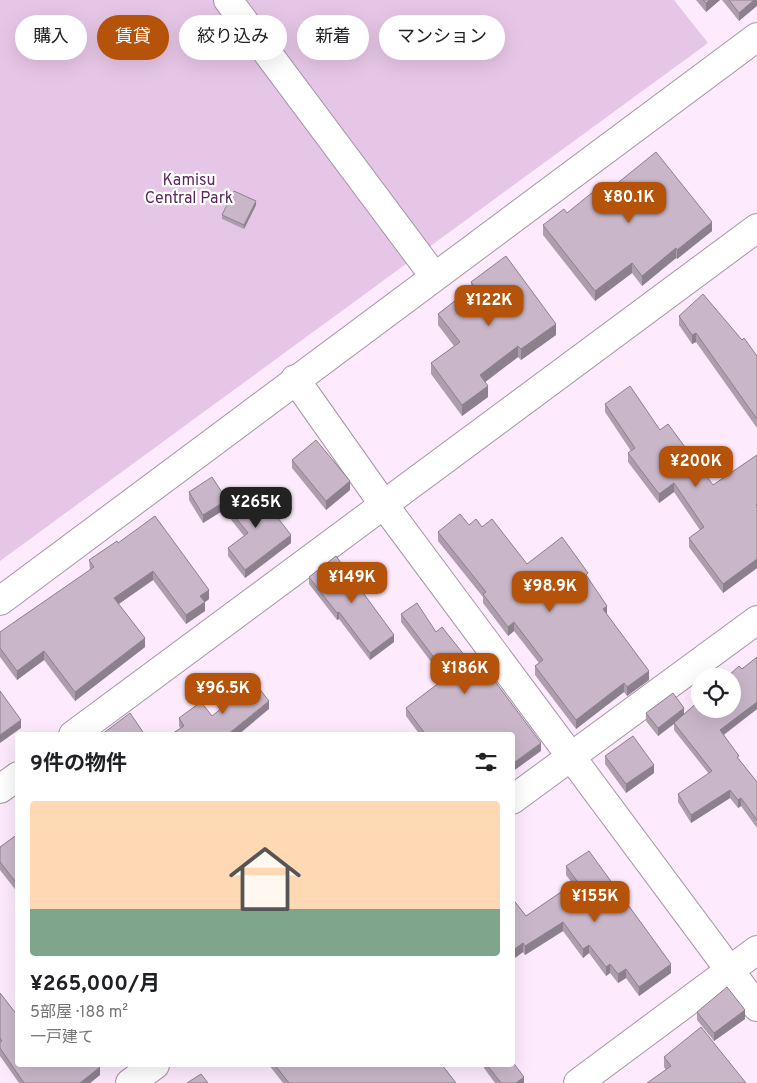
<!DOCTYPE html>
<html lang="ja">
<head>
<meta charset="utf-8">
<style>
  body { margin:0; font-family:Overpass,"Noto Sans JP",sans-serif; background:#f6f6f6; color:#202124; height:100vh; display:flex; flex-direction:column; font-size:19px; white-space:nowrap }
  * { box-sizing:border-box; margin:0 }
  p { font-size:16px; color:#757577 }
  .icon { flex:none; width:28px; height:28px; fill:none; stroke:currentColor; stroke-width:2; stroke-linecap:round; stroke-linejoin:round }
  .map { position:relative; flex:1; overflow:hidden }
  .sheet { position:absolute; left:15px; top:732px; width:500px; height:335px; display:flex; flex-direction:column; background:#fff; border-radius:5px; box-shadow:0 5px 20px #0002 }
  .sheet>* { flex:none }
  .banner { position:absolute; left:15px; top:15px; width:500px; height:45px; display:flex; gap:10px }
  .controls { position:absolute; left:691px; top:668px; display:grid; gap:10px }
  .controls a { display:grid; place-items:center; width:50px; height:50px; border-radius:50%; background:#fff; box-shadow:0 5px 20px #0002; font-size:25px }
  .price { position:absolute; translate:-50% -42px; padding:0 11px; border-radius:10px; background:#b45309; color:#fff; font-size:16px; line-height:32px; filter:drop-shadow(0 1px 2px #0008) }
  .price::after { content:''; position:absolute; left:50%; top:30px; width:15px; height:11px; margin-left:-8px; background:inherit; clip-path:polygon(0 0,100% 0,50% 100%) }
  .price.on { background:#222; color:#fff }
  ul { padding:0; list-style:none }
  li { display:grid; align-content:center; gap:10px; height:265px; padding:0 15px }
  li+li { border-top:1px solid #e0e0e0 }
  li span { display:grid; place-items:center; height:155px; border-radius:5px; color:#555 }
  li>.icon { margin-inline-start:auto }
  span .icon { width:90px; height:90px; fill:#fffc; stroke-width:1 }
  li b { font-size:21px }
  h2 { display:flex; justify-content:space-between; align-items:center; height:60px; padding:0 15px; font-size:21px }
  .chip { padding:0 18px; border-radius:22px; background:#fff; box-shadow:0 5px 20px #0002; font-size:18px; line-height:45px }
  .chip.on { background:#b45309; color:#fff }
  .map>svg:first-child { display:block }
  .green { fill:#e6c6e6 }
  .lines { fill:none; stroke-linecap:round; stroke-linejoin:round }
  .minor-casing { stroke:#a695a6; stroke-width:30 }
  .minor { stroke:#fff; stroke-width:28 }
  .wall { fill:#ad9dad }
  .shaded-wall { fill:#8d808d }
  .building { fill:#c9b7c9; stroke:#8d808d }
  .labels { text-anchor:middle; stroke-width:4.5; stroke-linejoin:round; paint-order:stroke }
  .park-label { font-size:16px; fill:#5c275f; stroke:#fff }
</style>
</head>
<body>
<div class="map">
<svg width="757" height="1083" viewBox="0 0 757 1083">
  <rect width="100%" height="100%" fill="#fdebfd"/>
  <polygon class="green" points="0,0 674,0 708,43 0,561"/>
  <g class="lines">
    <g class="minor-casing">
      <g id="minor">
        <polyline points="228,0 434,276"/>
        <polyline points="295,379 384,505 757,1007"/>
        <polyline points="0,601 757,37"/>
        <polyline points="73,735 757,228"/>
        <polyline points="0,789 18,776"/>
        <polyline points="512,800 757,620"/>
        <polyline points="130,1083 155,1065"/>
        <polyline points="578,1083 757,950"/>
      </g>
    </g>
    <use href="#minor" class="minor"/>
  </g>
  <g class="wall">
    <polygon points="696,0 720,0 706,12"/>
    <polygon points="722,0 757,0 739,21"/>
    <polygon points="609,190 712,231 677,259 676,258 642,286 632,273 595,301 543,235 543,225 567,213"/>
    <polygon points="256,205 244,229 222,219 222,215"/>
    <polygon points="471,282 556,335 521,360 518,357 485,382 488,397 462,416 431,374 431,363 454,346 438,325 438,314 471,288"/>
    <polygon points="679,316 742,340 757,356 757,428 696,342 692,344 679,325"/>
    <polygon points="605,404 660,430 713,485 757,455 757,568 723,593 689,547 689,538 700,530 674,492 659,503 628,462 628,453 631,451 605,412"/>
    <polygon points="292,460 350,490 326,510 292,468"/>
    <polygon points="189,492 227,508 203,523 189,500"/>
    <polygon points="228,508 291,543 245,578 228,556 228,548 244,536 228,516"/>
    <polygon points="469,525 482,527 527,564 588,579 607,614 607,615 649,680 627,696 624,692 576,729 535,675 535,666 539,663 514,631 508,636 483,603 483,597 438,541 438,532"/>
    <polygon points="118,543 209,599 205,602 205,611 186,624 153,580 119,604 145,647 75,701 44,660 17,680 0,657 0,632 90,570 89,560"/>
    <polygon points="309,577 394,642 370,660 339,619 337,620 309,584"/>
    <polygon points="401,614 436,632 541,751 512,735 420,735 406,716 406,708 444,679 401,622"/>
    <polygon points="757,657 757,709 724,735 739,759 757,782 757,828 741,806 738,808 730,798 691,823 678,802 678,794 709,774 674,730 674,724 658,736 646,721 646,713 684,714"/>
    <polygon points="269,709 180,728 179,726 179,718 212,716"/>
    <polygon points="605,756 654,773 626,793 605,764"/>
    <polygon points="18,834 18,893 0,870 0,847"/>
    <polygon points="566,866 671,973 639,996 626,978 618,983 610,973 606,976 589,953 583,958 563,931 525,955 523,952 512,960 512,898 526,916 573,884 566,875"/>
    <polygon points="0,993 18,1016 100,1075 90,1083 19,1083 0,1056"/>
    <polygon points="697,1012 745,1019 714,1041 697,1020"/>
    <polygon points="664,1057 746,1083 666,1070 664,1067"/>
    <polygon points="269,1065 442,1065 456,1083 283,1083"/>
    <polygon points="484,1065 512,1065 524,1083 495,1083 484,1068"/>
  </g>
  <g class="shaded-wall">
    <polygon points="710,0 720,0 706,12 706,3"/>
    <polygon points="754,0 757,0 757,6 739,21 739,13"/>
    <polygon points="256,201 256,205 244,229 244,225"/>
    <polygon points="712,222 712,231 677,259 677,250"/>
    <polygon points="676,248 676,258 642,286 642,276"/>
    <polygon points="632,263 632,273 595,301 595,291"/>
    <polygon points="556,324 556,335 521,360 521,349"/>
    <polygon points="696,333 696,342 692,344 692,335"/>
    <polygon points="518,346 518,357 480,386 480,375"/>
    <polygon points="488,386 488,397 462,416 462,405"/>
    <polygon points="350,481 350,490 326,510 326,501"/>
    <polygon points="674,483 674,492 659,503 659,494"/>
    <polygon points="227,500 227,508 203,523 203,515"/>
    <polygon points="291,535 291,543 245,578 245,570"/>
    <polygon points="757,559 757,568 723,593 723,584"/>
    <polygon points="153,571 153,580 114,607 114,598"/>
    <polygon points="209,590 209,599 205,602 205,611 186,624 186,615 200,596"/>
    <polygon points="607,606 607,614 603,618 603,609"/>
    <polygon points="339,612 339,619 337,620 337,613"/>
    <polygon points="514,622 514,631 508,636 508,627"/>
    <polygon points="394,635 394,642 370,660 370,653"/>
    <polygon points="145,638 145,647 75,701 75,692"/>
    <polygon points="44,651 44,660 17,680 17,671"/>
    <polygon points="649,671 649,680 627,696 627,687"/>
    <polygon points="624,683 624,692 576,729 576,720"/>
    <polygon points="269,701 269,709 238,735 227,735"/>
    <polygon points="757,702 757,709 720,737 720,730"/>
    <polygon points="684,708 684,716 658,736 658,728"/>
    <polygon points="21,720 21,728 0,743 0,735"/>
    <polygon points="541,743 541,751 512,772 512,764"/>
    <polygon points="654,765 654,773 626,793 626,784"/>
    <polygon points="730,790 730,798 691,823 691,815"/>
    <polygon points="741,798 741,806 738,808 738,800"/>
    <polygon points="563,922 563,931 525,955 525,946"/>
    <polygon points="523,943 523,952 512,960 512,951"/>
    <polygon points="589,945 589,953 583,958 583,949"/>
    <polygon points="610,964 610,973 606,976 606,967"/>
    <polygon points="671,964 671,973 639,996 639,987"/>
    <polygon points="626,969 626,978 618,983 618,974"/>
    <polygon points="745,1010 745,1019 714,1041 714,1033"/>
    <polygon points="100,1067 100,1075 90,1083 80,1083"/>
    <polygon points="524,1077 524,1083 516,1083"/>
  </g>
  <g class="building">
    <polygon points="703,0 710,0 706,3"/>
    <polygon points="729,0 754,0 739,13"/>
    <polygon points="656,152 712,222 677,250 676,248 642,276 632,263 595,291 543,225 564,209 567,213 604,183 609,190"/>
    <polygon points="234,191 256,201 244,225 222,215"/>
    <polygon points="506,256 556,324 521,349 518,346 480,375 488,386 462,405 431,363 460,342 438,314 474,286 471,282"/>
    <polygon points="703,294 742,340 744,338 757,356 757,419 696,333 692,335 679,316"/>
    <polygon points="630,386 660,430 668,424 713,485 757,455 757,504 756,505 757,506 757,559 723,584 689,538 704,527 674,483 659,494 628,453 635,448 605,404"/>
    <polygon points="316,440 350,481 326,501 292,460"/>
    <polygon points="212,477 227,500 203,515 189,492"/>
    <polygon points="254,487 291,535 245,570 228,548 248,533 228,508"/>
    <polygon points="460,514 469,525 476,519 482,527 492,519 527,564 562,537 588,573 586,575 607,606 603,609 649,671 627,687 624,683 576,720 535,666 543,660 514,622 508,627 483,594 486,592 438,532"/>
    <polygon points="155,516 209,590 200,596 205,602 186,615 153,571 114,598 145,638 75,692 44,651 17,671 0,648 0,632 94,567 89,560 117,541 118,543"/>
    <polygon points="336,556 394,635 370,653 339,612 337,613 309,577"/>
    <polygon points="417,603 436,632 442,627 469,661 476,656 541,743 512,764 512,735 426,735 406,708 448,676 401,614"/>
    <polygon points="757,657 757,702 720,730 739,756 737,757 757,782 757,820 741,798 738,800 730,790 691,815 678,794 712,771 674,723 700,700 700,709 732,709 732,676 728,676 739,666 742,669"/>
    <polygon points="254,682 269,701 227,735 170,735 184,726 179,718 201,702 212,716"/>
    <polygon points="0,691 21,720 0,735"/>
    <polygon points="673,693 684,708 658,728 646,713"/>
    <polygon points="130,713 145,735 101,735"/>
    <polygon points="633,736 654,765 626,784 605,756"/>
    <polygon points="18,834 18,885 0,862 0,847"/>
    <polygon points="589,851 671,964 639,987 626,969 618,974 610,964 606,967 589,945 583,949 563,922 525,946 523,943 512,951 512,898 526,916 577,881 566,866"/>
    <polygon points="727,987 745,1010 714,1033 697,1012"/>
    <polygon points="0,993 18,1016 18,1065 99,1065 100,1067 80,1083 24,1083 0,1048 0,1042 2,1041 0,1038"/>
    <polygon points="701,1027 746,1083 647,1083 671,1066 664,1057"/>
    <polygon points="512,1061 524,1077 516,1083 501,1083 487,1065 512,1065"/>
    <polygon points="275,1065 442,1065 456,1083 289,1083"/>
    <polygon points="201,1074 208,1083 187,1083"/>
  </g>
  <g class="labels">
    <g class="park-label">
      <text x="189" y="185">Kamisu<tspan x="189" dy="18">Central Park</tspan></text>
    </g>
  </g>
</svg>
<div class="controls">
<a><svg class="icon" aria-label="locate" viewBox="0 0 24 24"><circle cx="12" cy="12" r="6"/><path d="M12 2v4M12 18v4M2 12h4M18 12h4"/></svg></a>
</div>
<b class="price" style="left:629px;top:224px">¥80.1K</b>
<b class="price" style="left:489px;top:327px">¥122K</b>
<b class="price" style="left:696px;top:488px">¥200K</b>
<b class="price on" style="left:256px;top:529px">¥265K</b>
<b class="price" style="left:352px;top:604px">¥149K</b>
<b class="price" style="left:550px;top:613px">¥98.9K</b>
<b class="price" style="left:465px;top:695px">¥186K</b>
<b class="price" style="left:223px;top:715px">¥96.5K</b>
<b class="price" style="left:595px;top:923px">¥155K</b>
<div class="banner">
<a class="chip">購入</a>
<a class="chip on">賃貸</a>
<a class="chip">絞り込み</a>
<a class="chip">新着</a>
<a class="chip">マンション</a>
</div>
<section class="sheet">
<h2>9件の物件<svg class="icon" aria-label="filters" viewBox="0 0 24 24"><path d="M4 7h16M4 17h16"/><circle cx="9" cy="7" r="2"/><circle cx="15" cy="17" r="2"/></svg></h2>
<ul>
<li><span style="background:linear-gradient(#ffd9b3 70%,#7fa58c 0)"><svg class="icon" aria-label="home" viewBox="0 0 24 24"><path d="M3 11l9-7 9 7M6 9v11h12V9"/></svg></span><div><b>¥265,000/月</b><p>5部屋 · 188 m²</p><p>一戸建て</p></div></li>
</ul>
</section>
</div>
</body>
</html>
